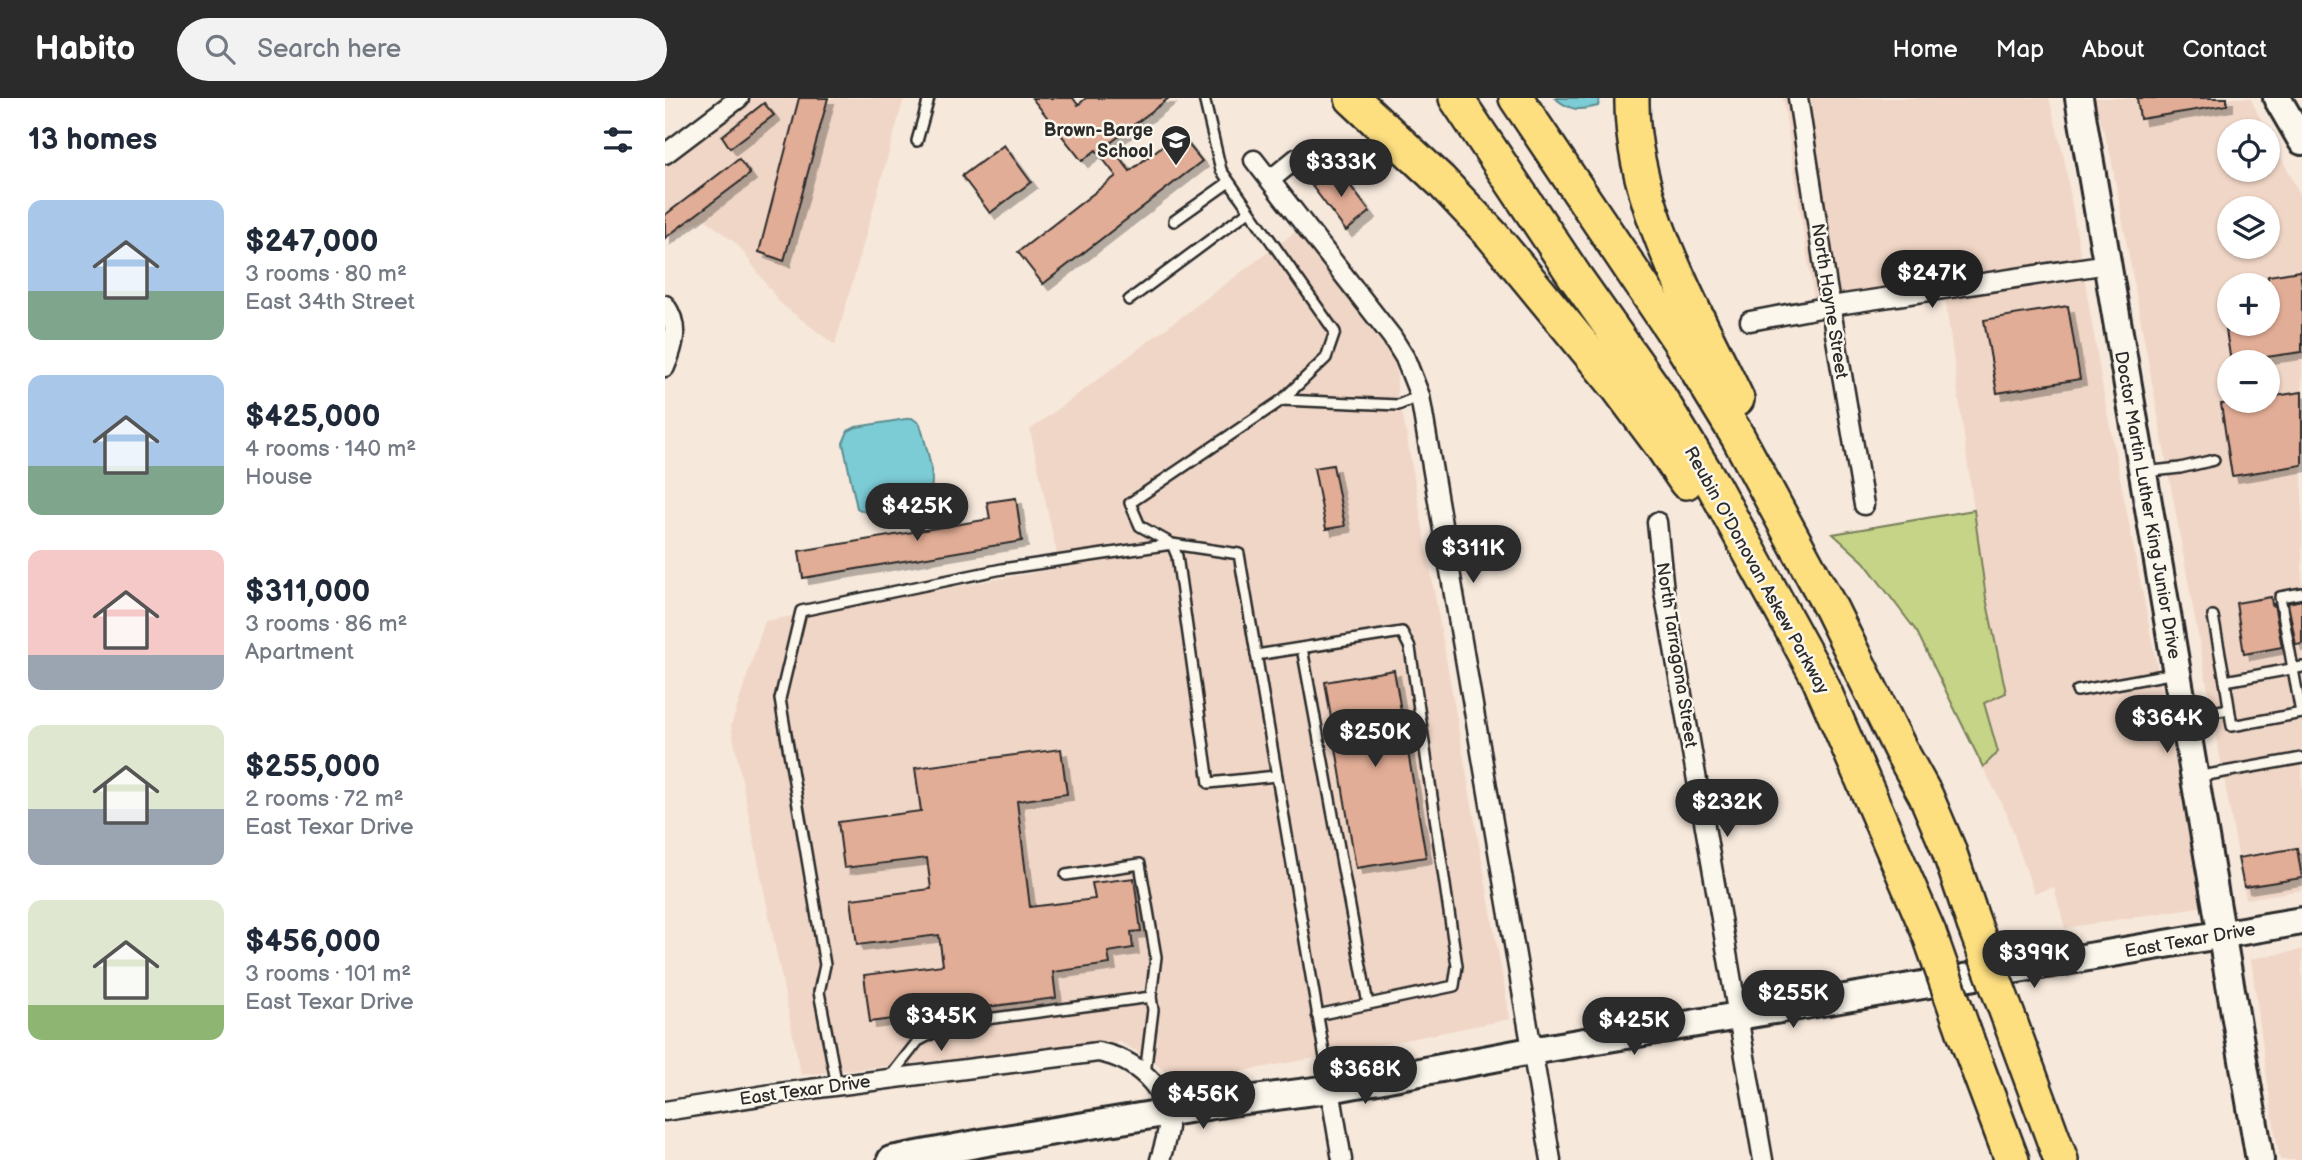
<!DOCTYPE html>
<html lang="en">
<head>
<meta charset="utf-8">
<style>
  body { margin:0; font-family:"Balsamiq Sans",sans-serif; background:#f2f2f3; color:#1f2937; height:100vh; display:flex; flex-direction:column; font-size:26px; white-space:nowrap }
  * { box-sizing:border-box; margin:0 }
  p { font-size:23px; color:#747a83 }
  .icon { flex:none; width:38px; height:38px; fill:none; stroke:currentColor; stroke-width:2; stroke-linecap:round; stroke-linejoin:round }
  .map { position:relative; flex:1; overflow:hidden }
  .sheet { display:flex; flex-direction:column; background:#fff; width:665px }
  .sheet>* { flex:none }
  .controls { position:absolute; left:1552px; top:21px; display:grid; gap:14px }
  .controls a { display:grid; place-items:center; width:63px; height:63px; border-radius:50%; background:#fff; box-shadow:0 2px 5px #0004; font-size:35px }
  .price { position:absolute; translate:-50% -60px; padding:0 16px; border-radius:24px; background:#2b2b2b; color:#fff; font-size:23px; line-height:46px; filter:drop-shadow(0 2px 4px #0008) }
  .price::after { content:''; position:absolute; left:50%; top:42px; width:21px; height:16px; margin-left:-10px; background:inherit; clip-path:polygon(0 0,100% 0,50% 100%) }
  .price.current { background:#222; color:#fff }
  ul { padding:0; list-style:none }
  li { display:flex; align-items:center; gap:21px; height:175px; padding:0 28px }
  li span { display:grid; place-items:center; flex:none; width:196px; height:140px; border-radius:14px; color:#555 }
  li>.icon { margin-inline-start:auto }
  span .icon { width:84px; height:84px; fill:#fffc; stroke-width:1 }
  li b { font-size:30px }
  h2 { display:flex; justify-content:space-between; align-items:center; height:84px; padding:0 28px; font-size:30px }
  header { display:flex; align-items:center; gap:42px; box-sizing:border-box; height:98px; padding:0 35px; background:#2b2b2b; color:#fff }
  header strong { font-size:33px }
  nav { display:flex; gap:38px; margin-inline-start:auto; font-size:24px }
  .search { width:490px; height:63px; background:#f2f2f3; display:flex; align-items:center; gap:18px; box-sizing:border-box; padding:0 24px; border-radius:38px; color:#747a83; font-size:26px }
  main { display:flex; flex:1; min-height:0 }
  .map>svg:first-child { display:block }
  .built { fill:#f0d6c6; fill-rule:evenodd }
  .green { fill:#c6d488; stroke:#78805a; stroke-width:2 }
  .water { fill:#7cccd5; stroke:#5c8c91; stroke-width:2 }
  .building { fill:#e2ad96; stroke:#2b2b2b; stroke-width:2; filter:url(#shadow) }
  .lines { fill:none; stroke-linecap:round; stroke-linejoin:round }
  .lane-casing { stroke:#2b2b2b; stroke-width:14 }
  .street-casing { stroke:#2b2b2b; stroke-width:23 }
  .secondary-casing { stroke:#2b2b2b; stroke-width:32 }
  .highway-casing { stroke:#2b2b2b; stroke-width:38 }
  .lane { stroke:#fbf7ec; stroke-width:9 }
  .street { stroke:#fbf7ec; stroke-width:18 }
  .secondary { stroke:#fbf7ec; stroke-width:26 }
  .highway { stroke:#fedf80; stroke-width:33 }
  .highway-bridge-casing { stroke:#2b2b2b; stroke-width:38; stroke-linecap:butt }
  .highway-bridge { stroke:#fedf80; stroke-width:33 }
  .labels { text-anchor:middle; stroke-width:5; stroke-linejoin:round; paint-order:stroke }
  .poi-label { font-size:18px; font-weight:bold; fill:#2b2b2b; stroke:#fbf7ec; text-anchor:end }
  .street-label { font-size:18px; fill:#2b2b2b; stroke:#fbf7ec }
</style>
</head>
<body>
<header>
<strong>Habito</strong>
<div class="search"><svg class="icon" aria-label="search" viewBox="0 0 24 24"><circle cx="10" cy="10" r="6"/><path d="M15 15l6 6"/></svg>Search here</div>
<nav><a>Home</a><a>Map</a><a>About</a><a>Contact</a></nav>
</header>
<main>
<section class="sheet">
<h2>13 homes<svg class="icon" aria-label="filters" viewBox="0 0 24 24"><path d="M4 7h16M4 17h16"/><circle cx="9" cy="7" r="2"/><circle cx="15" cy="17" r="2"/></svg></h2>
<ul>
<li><span style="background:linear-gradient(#a9c7e8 65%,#7fa58c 0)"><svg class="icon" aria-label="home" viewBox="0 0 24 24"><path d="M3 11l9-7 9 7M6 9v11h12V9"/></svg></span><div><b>$247,000</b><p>3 rooms · 80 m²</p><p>East 34th Street</p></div></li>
<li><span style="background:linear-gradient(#a9c7e8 65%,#7fa58c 0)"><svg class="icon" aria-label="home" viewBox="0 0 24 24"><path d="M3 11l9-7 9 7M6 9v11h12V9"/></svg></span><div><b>$425,000</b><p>4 rooms · 140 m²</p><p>House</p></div></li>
<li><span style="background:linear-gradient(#f6c9c9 75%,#9aa5b1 0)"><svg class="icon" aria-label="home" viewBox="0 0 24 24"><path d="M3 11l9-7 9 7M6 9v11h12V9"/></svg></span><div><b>$311,000</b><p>3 rooms · 86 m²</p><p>Apartment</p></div></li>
<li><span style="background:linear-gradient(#dfe7d0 60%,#9aa5b1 0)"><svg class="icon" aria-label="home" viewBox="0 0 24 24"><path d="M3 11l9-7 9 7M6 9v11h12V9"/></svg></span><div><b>$255,000</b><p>2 rooms · 72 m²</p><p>East Texar Drive</p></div></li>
<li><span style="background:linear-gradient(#dfe7d0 75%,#8fb573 0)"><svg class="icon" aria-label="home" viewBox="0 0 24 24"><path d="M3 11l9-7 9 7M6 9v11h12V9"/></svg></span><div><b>$456,000</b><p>3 rooms · 101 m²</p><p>East Texar Drive</p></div></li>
</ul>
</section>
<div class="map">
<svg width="1637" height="1062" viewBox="0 0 1637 1062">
  <defs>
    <filter id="shadow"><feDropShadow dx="6" dy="6" stdDeviation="0" flood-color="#0004"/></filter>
  </defs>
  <rect width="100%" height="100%" fill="#f6e8db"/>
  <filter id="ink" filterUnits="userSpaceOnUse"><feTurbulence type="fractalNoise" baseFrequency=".0143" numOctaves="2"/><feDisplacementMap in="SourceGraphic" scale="14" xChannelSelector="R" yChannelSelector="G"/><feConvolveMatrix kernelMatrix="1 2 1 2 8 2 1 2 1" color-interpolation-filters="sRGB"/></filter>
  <g filter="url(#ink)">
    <g class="built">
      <polygon points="88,0 239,0 170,247 115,205 73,147 40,121 0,141 0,67"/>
      <polygon points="1118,0 1126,0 1156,200 1149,202"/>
      <polygon points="1142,0 1384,0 1399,60 1416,161 1172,198"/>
      <path d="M1429,0H1585L1602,33H1564V72H1603V34L1637,100V792L1581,801L1446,59ZM1564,110H1603V149H1564ZM1564,187H1603V226H1564ZM1564,264H1603V303H1564Z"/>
      <polygon points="634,131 731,265 733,306 738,318 845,921 644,961 513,985 487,962 455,944 136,977 66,628 100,523 395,470 365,332"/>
      <polygon points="1419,178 1439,298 1539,808 1400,830 1389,789 1369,795 1342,716 1318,669 1333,654 1319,605 1341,595 1321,500 1280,199"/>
      <polygon points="1637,852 1637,1062 1615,1062 1607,1016 1586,861"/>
    </g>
    <polygon class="green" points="1309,412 1321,500 1341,595 1319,605 1333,654 1318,669 1252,534 1199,464 1168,436"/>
    <g class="water">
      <path d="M890,0H935L933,8C914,13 905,13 890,0Z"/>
      <path d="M247,320L255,326C260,346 279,395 255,408C248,411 236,411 228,413C214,416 204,418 192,410L178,345L183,333L191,329Z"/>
    </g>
    <g class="building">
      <polygon points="134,0 163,0 119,163 94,154"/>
      <polygon points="367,0 408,0 413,7 421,0 504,0 444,46 465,73 514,35 537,63 378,186 353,154 451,78 431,52 417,63"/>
      <polygon points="1472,0 1562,0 1562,7 1475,21"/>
      <polygon points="99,5 109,17 65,50 57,38"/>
      <polygon points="339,47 366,84 325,115 297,78"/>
      <polygon points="74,61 85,76 0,140 0,117"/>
      <polygon points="672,70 705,114 681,133 647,88"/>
      <polygon points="1635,173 1637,188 1637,254 1566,264 1560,226 1603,226 1603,178"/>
      <polygon points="1403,208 1415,281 1332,295 1319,222"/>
      <polygon points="1637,294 1637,367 1567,378 1556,306 1578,303 1603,303 1603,299"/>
      <polygon points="668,367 680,428 661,431 649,370"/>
      <polygon points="351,400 357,443 138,480 134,453 325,421 322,404"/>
      <polygon points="1606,499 1607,507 1609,506 1617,549 1579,556 1571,505"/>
      <polygon points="1637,502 1637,546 1631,547 1623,505"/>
      <polygon points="729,572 761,759 691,770 660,584"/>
      <polygon points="396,651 402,696 352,703 365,809 430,801 427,785 469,780 476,833 466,834 468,850 443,854 445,866 388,874 391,900 205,924 199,877 278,867 274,837 192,847 186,801 266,791 262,760 179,770 173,724 256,713 250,670"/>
      <polygon points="1632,750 1637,780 1579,789 1573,760"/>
    </g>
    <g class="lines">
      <g class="lane-casing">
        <g id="lane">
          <polyline points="539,0 556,72 670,234 661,260 617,302"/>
          <polyline points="252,43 264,0"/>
          <polyline points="509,123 564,84"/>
          <polyline points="464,202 584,113"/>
          <polyline points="1479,374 1515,370 1549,362"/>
          <polyline points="1548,518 1560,583 1637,569"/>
          <polyline points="637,550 703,906"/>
          <polyline points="591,557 737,534 745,550 792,868 789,888 652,917"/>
          <polyline points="1560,583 1567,628 1637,615"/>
          <polyline points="1412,593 1510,575"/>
          <polyline points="1636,615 1615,499 1637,495"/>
          <polyline points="1521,619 1564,611"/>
          <polyline points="1531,679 1637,660"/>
          <polyline points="401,777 475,766 491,859 486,899"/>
          <polyline points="225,979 253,943 285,926 486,899 488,912 480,976"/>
          <polyline points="172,988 154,894 160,867 115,601 136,513 337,471 507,446 512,458 544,685 611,678"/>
          <polyline points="665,989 574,456 507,446 475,428 465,405 617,302 733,307 755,298"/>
        </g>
      </g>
      <g class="street-casing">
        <g id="street">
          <polyline points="1133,0 1162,188 1199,407"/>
          <polyline points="0,56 74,0"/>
          <polyline points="589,62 727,239 740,260 755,298 886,1062"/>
          <polyline points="605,82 632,60"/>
          <path d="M0,207C15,228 9,248 0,269"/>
          <polyline points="1085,223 1166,208 1443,166"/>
          <polyline points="992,424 999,493 1098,1062"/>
          <polyline points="665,991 677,1062"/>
          <path d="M0,1013L107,996L433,954C470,961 504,989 503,1029C502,1040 498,1051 495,1062"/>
        </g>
      </g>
      <g class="secondary-casing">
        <g id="secondary">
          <polyline points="1414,0 1595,1062"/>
          <polyline points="1612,0 1637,43"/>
          <polyline points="226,1062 322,1044 566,1004 665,991 866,953 1637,823"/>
        </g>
      </g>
      <g class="highway-casing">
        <g id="highway">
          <polyline points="687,0 776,83 827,137 954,291 996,347 1021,384"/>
          <polyline points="791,0 911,180 990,292 1048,387 1154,581 1264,835"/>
          <polyline points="851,0 1015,244 1073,339 1166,511 1235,651 1261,698 1283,750 1309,826"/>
          <path d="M967,0C965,103 1029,210 1072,301"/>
          <polyline points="1346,926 1396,1062"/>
          <polyline points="1299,934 1347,1062"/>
        </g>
      </g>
      <use href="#lane" class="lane"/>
      <use href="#street" class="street"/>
      <use href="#secondary" class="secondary"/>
      <use href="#highway" class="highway"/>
      <g class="highway-bridge-casing">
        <g id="highway-bridge">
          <polyline points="1309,826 1346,926"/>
          <polyline points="1264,835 1299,934"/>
        </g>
      </g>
      <use href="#highway-bridge" class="highway-bridge"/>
    </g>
  </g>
  <defs>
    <g id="school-pin" transform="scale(1.575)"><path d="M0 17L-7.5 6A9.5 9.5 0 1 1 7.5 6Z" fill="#2b2b2b" stroke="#fbf7ec"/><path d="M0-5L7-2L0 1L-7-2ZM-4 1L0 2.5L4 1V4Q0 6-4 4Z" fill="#fff"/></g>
  </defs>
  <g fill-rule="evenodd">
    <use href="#school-pin" x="511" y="42"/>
  </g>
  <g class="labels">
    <g class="poi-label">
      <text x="488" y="38">Brown-Barge<tspan x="488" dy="21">School</tspan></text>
    </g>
    <g class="street-label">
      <text transform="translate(1165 203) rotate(81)" y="6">North Hayne Street</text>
      <text transform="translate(1483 407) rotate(80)" y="6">Doctor Martin Luther King Junior Drive</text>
      <text transform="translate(1092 472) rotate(61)" y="6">Reubin O'Donovan Askew Parkway</text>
      <text transform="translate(1012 557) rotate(81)" y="6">North Tarragona Street</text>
      <text transform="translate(1525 842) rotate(-10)" y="6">East Texar Drive</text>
      <text transform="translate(140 992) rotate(-8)" y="6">East Texar Drive</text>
    </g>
  </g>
</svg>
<div class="controls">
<a><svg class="icon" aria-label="locate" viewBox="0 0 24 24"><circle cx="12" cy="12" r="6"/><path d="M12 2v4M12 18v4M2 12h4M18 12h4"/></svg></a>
<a><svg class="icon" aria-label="layers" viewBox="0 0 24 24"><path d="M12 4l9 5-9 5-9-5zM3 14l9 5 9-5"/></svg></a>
<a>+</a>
<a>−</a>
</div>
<b class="price" style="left:676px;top:101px">$333K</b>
<b class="price current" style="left:1267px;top:212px">$247K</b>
<b class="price" style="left:252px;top:445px">$425K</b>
<b class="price" style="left:808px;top:487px">$311K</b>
<b class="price" style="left:1502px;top:657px">$364K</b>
<b class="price" style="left:710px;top:671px">$250K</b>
<b class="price" style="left:1062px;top:741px">$232K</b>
<b class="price" style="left:1369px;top:892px">$399K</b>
<b class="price" style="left:1128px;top:932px">$255K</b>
<b class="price" style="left:276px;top:955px">$345K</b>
<b class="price" style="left:969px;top:959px">$425K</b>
<b class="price" style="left:700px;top:1008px">$368K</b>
<b class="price" style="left:538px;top:1033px">$456K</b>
</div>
</main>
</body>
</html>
